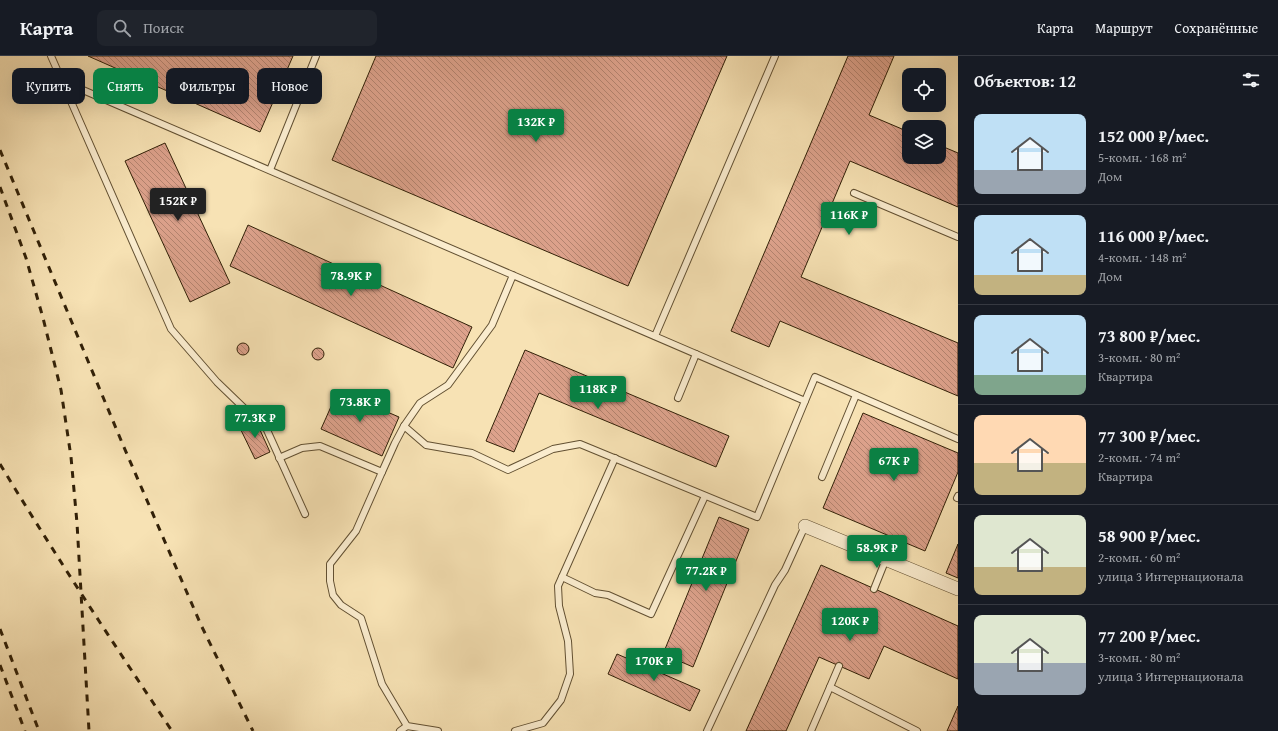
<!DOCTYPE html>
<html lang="ru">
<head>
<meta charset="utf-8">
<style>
  body { margin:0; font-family:"Gentium Book Plus",serif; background:#20242c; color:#f1f3f6; height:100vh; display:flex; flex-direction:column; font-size:15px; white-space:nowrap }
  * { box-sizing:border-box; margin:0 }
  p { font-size:13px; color:#9ea1a6 }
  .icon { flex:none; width:22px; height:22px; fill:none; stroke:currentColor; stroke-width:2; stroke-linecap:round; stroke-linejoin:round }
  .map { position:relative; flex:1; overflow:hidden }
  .details { display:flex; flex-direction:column; background:#171b24; width:320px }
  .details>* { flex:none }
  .top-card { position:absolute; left:12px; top:12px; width:380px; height:36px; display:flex; gap:8px }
  .tools { position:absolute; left:902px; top:12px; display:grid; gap:8px }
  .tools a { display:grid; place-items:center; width:44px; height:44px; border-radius:8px; background:#171b24; box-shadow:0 4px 16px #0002; font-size:20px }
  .price { position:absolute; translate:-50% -34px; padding:0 9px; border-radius:4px; background:#0b8043; color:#fff; font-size:13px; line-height:26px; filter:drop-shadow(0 1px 2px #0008) }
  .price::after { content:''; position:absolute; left:50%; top:24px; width:12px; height:9px; margin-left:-6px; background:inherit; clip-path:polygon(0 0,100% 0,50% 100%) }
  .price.active { background:#222; color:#fff }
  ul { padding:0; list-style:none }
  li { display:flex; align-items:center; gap:12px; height:100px; padding:0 16px }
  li+li { border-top:1px solid #363941 }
  li span { display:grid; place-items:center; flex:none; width:112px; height:80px; border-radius:8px; color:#555 }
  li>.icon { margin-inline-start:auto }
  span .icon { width:48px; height:48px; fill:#fffc; stroke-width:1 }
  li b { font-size:17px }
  h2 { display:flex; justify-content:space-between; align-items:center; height:48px; padding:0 16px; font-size:17px }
  .pill { padding:0 14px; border-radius:8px; background:#171b24; box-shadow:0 4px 16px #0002; font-size:14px; line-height:36px }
  .pill.active { background:#0b8043; color:#fff }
  header { display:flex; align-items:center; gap:24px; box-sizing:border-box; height:56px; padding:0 20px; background:#171b24; border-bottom:1px solid #363941 }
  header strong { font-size:19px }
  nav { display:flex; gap:22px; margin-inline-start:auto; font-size:14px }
  .search { width:280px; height:36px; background:#20242c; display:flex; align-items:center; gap:10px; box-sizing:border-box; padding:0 14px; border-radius:8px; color:#9ea1a6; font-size:15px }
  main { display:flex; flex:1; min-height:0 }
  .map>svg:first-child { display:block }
  .building { fill:url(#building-back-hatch); stroke:#312007 }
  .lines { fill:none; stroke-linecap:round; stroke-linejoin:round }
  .service-casing { stroke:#625032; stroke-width:8 }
  .minor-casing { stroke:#625032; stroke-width:14 }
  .service { stroke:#faecce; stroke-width:6 }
  .minor { stroke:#faecce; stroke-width:13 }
  .rail { stroke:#312007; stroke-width:3; stroke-dasharray:7 7; stroke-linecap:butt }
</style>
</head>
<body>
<header>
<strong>Карта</strong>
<div class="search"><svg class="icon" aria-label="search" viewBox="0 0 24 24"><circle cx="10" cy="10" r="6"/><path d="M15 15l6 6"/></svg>Поиск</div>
<nav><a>Карта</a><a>Маршрут</a><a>Сохранённые</a></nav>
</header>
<main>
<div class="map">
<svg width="958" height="675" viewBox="0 0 958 675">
  <defs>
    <pattern id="building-back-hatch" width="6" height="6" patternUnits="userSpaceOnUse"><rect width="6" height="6" fill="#dda28c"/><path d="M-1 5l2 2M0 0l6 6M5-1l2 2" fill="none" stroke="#b48470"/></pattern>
  </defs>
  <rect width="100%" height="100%" fill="#f7e2b4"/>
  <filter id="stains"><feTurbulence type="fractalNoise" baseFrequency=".005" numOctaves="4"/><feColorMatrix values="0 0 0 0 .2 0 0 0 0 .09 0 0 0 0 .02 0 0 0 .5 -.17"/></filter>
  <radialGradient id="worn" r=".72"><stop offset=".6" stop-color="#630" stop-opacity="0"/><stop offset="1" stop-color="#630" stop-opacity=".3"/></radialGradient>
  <g class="building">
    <polygon points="88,0 293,0 260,76"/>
    <polygon points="376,0 727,0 628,230 332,104"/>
    <polygon points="848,0 894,0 869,59 909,76 909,101 939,101 939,89 958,97 958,151 850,105 801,221 958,287 958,340 780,265 769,291 731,275"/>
    <polygon points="165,87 230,227 190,246 125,105"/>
    <polygon points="248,169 472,271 453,312 230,210"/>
    <circle cx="243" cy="293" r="6"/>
    <circle cx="318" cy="298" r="6"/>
    <polygon points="525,294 729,380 716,411 539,337 514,396 486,385"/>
    <polygon points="338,335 399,361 382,400 321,373"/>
    <polygon points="863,357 958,397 958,416 925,495 823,452"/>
    <polygon points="255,363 270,396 255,403 239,370"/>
    <polygon points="719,461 749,473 693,611 663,598"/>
    <polygon points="958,488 958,522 946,517"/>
    <polygon points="821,509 958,570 958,623 884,590 869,623 819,601 786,675 746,675"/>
    <polygon points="617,598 700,634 690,655 608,618"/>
    <polygon points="958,650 958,675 947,675"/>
  </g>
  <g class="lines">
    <g class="service-casing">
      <g id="service">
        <polyline points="51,0 62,25 805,345 757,461 580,388 553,393 508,414 472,397 426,389 404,370 420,347 448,329 492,269 513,219"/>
        <polyline points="62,25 171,273 217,326 246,354 262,363 305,458"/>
        <polyline points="270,114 316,0"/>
        <polyline points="854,137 958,181"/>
        <polyline points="655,280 775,0"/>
        <polyline points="678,342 696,298"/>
        <polyline points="805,345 815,321 958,383"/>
        <polyline points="279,402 302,392 320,390 382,416 395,387 404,370"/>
        <polyline points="382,416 356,475 330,508 330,525 333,539 341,549 361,562 382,628 407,670 438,675"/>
        <polyline points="822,421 856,339"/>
        <polyline points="957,442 958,440"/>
        <polyline points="562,521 595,537 608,539 651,558 705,440"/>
        <polyline points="874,533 886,503"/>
        <polyline points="839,610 830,631 917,675"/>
        <polyline points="400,675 407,670"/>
        <polyline points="515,675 543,667 561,644 570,618 568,585 559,550 558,530 615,402"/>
        <polyline points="707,675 775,529 785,514 805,470"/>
        <polyline points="811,675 830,631"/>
      </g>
    </g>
    <g class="minor-casing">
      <polyline id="minor" points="805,470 958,533"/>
    </g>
    <use href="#service" class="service"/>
    <use href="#minor" class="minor"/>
    <g class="rail">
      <polyline points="0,94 123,389 201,569 253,675"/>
      <polyline points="0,131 26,202 43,262 61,334 71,401 77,467 89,675"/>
      <path d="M0,408C55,499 113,587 172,675"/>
      <polyline points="0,573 39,675"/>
      <polyline points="0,609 25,675"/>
    </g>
  </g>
  <rect width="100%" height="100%" filter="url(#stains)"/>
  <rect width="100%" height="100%" fill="url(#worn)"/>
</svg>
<div class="tools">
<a><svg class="icon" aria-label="locate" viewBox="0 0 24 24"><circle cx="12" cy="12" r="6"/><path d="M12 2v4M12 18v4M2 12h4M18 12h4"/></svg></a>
<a><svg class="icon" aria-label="layers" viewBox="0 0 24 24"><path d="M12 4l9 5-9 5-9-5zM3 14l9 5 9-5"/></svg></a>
</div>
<b class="price" style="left:536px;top:87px">132K ₽</b>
<b class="price active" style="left:178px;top:166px">152K ₽</b>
<b class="price" style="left:849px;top:180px">116K ₽</b>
<b class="price" style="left:351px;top:241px">78.9K ₽</b>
<b class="price" style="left:598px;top:354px">118K ₽</b>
<b class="price" style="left:360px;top:367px">73.8K ₽</b>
<b class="price" style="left:255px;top:383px">77.3K ₽</b>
<b class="price" style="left:894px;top:426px">67K ₽</b>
<b class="price" style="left:877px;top:513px">58.9K ₽</b>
<b class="price" style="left:706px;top:536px">77.2K ₽</b>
<b class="price" style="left:850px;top:586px">120K ₽</b>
<b class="price" style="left:654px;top:626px">170K ₽</b>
<div class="top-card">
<a class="pill">Купить</a>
<a class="pill active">Снять</a>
<a class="pill">Фильтры</a>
<a class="pill">Новое</a>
</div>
</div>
<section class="details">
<h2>Объектов: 12<svg class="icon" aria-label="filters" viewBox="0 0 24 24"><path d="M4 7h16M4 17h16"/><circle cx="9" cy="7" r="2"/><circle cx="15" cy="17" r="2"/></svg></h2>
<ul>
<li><span style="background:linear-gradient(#bfe0f5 70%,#9aa5b1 0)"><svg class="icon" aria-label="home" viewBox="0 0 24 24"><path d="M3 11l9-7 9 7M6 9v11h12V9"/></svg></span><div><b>152 000 ₽/мес.</b><p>5-комн. · 168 m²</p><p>Дом</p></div></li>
<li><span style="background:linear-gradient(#bfe0f5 75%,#c2b280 0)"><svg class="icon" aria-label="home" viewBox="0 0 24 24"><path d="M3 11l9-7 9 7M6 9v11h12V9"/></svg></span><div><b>116 000 ₽/мес.</b><p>4-комн. · 148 m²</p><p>Дом</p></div></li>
<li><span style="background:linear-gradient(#bfe0f5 75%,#7fa58c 0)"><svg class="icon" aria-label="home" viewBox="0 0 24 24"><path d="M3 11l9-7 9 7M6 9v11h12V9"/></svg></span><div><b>73 800 ₽/мес.</b><p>3-комн. · 80 m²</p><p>Квартира</p></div></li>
<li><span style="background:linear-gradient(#ffd9b3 60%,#c2b280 0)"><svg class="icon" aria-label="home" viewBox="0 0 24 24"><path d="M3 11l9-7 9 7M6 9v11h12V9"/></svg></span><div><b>77 300 ₽/мес.</b><p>2-комн. · 74 m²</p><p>Квартира</p></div></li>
<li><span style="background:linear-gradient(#dfe7d0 65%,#c2b280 0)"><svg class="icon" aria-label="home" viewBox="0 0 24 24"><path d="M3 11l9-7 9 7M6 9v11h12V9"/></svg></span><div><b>58 900 ₽/мес.</b><p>2-комн. · 60 m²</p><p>улица 3 Интернационала</p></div></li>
<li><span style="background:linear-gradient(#dfe7d0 60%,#9aa5b1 0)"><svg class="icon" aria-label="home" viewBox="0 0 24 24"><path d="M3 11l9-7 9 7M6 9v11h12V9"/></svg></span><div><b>77 200 ₽/мес.</b><p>3-комн. · 80 m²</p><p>улица 3 Интернационала</p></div></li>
</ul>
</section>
</main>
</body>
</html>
